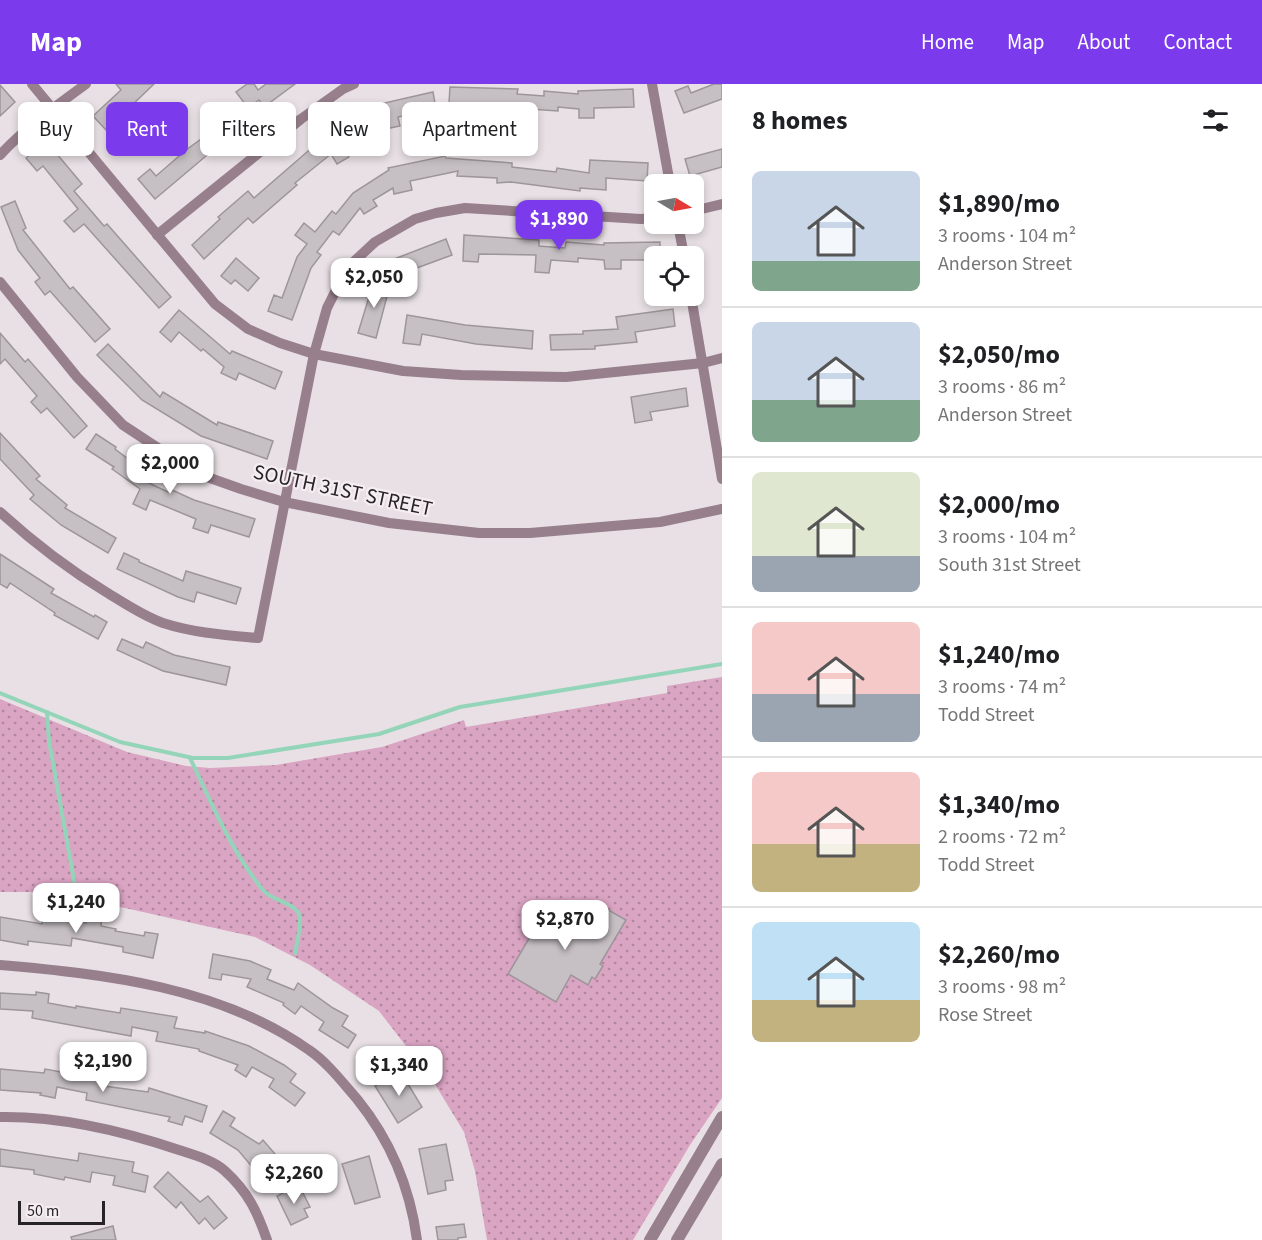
<!DOCTYPE html>
<html lang="en">
<head>
<meta charset="utf-8">
<style>
  body { margin:0; font-family:"Source Sans 3",sans-serif; background:#f2f2f2; color:#202124; height:100vh; display:flex; flex-direction:column; font-size:22px; white-space:nowrap }
  * { box-sizing:border-box; margin:0 }
  p { font-size:20px; color:#757577 }
  .icon { flex:none; width:33px; height:33px; fill:none; stroke:currentColor; stroke-width:2; stroke-linecap:round; stroke-linejoin:round }
  .map { position:relative; flex:1; overflow:hidden }
  .details { display:flex; flex-direction:column; background:#fff; width:540px }
  .details>* { flex:none }
  .banner { position:absolute; left:18px; top:18px; width:570px; height:54px; display:flex; gap:12px }
  .needle { width:39px; rotate:100deg }
  .tools { position:absolute; left:644px; top:90px; display:grid; gap:12px }
  .tools a { display:grid; place-items:center; width:60px; height:60px; border-radius:9px; background:#fff; box-shadow:0 3px 9px #0003; font-size:30px }
  .scale { position:absolute; left:18px; bottom:15px; width:87px; box-sizing:border-box; padding-left:6px; border:3px solid #272426; border-top:0; font-size:16px; line-height:21px; white-space:nowrap; color:#272426; -webkit-text-stroke:4px #f5edf2; paint-order:stroke }
  .price { position:absolute; translate:-50% -51px; padding:0 14px; border-radius:12px; background:#fff; color:#222; font-size:20px; line-height:39px; filter:drop-shadow(0 2px 3px #0008) }
  .price::after { content:''; position:absolute; left:50%; top:36px; width:18px; height:14px; margin-left:-9px; background:inherit; clip-path:polygon(0 0,100% 0,50% 100%) }
  .price.selected { background:#7c3aed; color:#fff }
  ul { padding:0; list-style:none }
  li { display:flex; align-items:center; gap:18px; height:150px; padding:0 30px }
  li+li { border-top:2px solid #e0e0e0 }
  li span { display:grid; place-items:center; flex:none; width:168px; height:120px; border-radius:9px; color:#555 }
  li>.icon { margin-inline-start:auto }
  span .icon { width:72px; height:72px; fill:#fffc; stroke-width:1 }
  li b { font-size:26px }
  h2 { display:flex; justify-content:space-between; align-items:center; height:72px; padding:0 30px; font-size:26px }
  .tag { padding:0 21px; border-radius:9px; background:#fff; box-shadow:0 3px 9px #0003; font-size:21px; line-height:54px }
  .tag.selected { background:#7c3aed; color:#fff }
  header { display:flex; align-items:center; gap:36px; box-sizing:border-box; height:84px; padding:0 30px; background:#7c3aed; color:#fff }
  header strong { font-size:28px }
  nav { display:flex; gap:33px; margin-inline-start:auto; font-size:21px }
  main { display:flex; flex:1; min-height:0 }
  .map>svg:first-child { display:block }
  .park { fill:url(#park-dots) }
  .lines { fill:none; stroke-linecap:round; stroke-linejoin:round }
  .stream { stroke:#94d5ba; stroke-width:4 }
  .building { fill:#c6bfc3; stroke:#9d9599; stroke-width:1.5 }
  .minor { stroke:#977f8c; stroke-width:10 }
  .tertiary { stroke:#977f8c; stroke-width:12 }
  .labels { text-anchor:middle; stroke-width:4.5; stroke-linejoin:round; paint-order:stroke }
  .street-label { font-size:21px; fill:#272426; stroke:#f5edf2 }
</style>
</head>
<body>
<header>
<strong>Map</strong>
<nav><a>Home</a><a>Map</a><a>About</a><a>Contact</a></nav>
</header>
<main>
<div class="map">
<svg width="722" height="1156" viewBox="0 0 722 1156">
  <defs>
    <pattern id="park-dots" width="8" height="8" patternUnits="userSpaceOnUse" patternTransform="scale(1.5)"><rect width="8" height="8" fill="#daa4c3"/><path d="M2 2h.1M6 6h.1" fill="none" stroke="#b1859e" stroke-width="1.8" stroke-linecap="round"/></pattern>
  </defs>
  <rect width="100%" height="100%" fill="#e8e0e4"/>
  <polygon class="park" points="722,593 722,1014 690,1061 633,1156 487,1156 475,1087 464,1048 433,997 379,927 310,881 255,853 125,824 39,808 0,808 0,615 127,668 186,682 210,684 276,681 382,663 464,636 466,643 667,609 667,602"/>
  <g class="lines">
    <g class="stream">
      <polyline points="0,609 120,658 193,674 228,674 379,650 460,623 722,580"/>
      <polyline points="47,628 49,657 75,802"/>
      <path d="M190,674C212,720 231,767 263,806C272,817 290,817 298,828C303,835 297,860 295,869"/>
    </g>
  </g>
  <g class="building">
    <polygon points="116,0 154,0 106,46 93,32 121,6"/>
    <polygon points="247,0 254,0 258,6 266,0 295,0 264,23 259,16 248,24 236,8"/>
    <polygon points="714,0 722,0 722,15 684,29 675,7 688,2 691,9"/>
    <polygon points="0,1 15,18 0,32"/>
    <polygon points="450,3 518,5 517,10 544,12 544,7 578,10 578,7 633,5 634,23 594,24 594,34 579,34 579,25 558,23 558,27 529,25 528,38 514,37 515,21 449,19"/>
    <polygon points="433,8 436,25 398,33 400,42 385,45 380,20"/>
    <polygon points="241,26 251,39 206,72 155,115 138,95 150,85 156,92 186,66"/>
    <polygon points="366,31 373,44 343,61 349,73 337,80 331,70 295,99 297,101 253,139 248,134 204,175 192,161 220,135 218,133 248,107 254,114 323,54"/>
    <polygon points="46,57 82,100 74,107 104,142 107,140 171,213 159,224 84,140 74,148 64,137 78,125 43,82 37,87 26,74"/>
    <polygon points="722,65 722,83 690,92 685,75"/>
    <polygon points="445,72 446,74 512,79 512,83 556,88 557,84 589,89 590,76 648,79 647,97 606,94 606,106 580,104 580,107 511,98 497,99 497,94 457,92 458,87 410,97 412,106 394,110 393,104 373,116 377,122 364,130 360,124 339,151 333,147 317,168 321,171 311,184 292,236 268,227 274,211 282,214 297,173 307,160 295,151 304,139 315,148 332,127 336,130 353,109 389,86 388,84"/>
    <polygon points="15,117 26,144 23,146 70,205 73,203 110,245 95,258 50,207 45,211 35,198 40,194 18,166 1,123"/>
    <polygon points="464,151 539,156 539,162 565,164 566,158 604,161 604,159 660,158 660,172 654,172 654,176 621,176 621,185 605,185 604,176 578,174 578,178 551,176 549,189 535,188 536,171 479,170 478,178 463,177"/>
    <polygon points="446,155 452,171 395,192 389,177"/>
    <polygon points="236,174 259,194 248,207 235,196 231,200 221,192"/>
    <polygon points="371,196 390,201 376,254 358,249 369,213 366,212"/>
    <polygon points="673,225 675,242 635,248 637,258 595,262 595,265 551,266 550,251 583,250 583,247 618,245 616,233"/>
    <polygon points="179,226 230,270 232,267 282,288 275,305 239,289 236,296 221,289 224,283 203,265 201,267 179,248 171,258 160,248"/>
    <polygon points="407,231 465,241 533,247 532,265 476,260 422,250 420,261 403,259"/>
    <polygon points="0,249 25,278 28,275 87,342 74,354 47,324 41,329 31,318 37,312 5,275 0,280"/>
    <polygon points="108,260 160,313 163,308 217,341 218,338 273,357 267,375 201,352 142,316 97,271"/>
    <polygon points="686,304 688,322 650,328 652,336 635,339 631,313"/>
    <polygon points="0,349 40,392 36,395 67,421 65,424 116,454 108,469 61,441 30,415 34,411 0,375"/>
    <polygon points="96,350 116,363 115,365 140,384 134,392 170,409 172,406 194,416 255,435 249,453 211,441 208,449 193,444 196,435 150,416 146,426 133,420 140,405 112,385 114,383 86,365"/>
    <polygon points="124,469 139,476 139,478 183,497 186,487 241,504 236,520 197,508 194,518 178,513 117,485"/>
    <polygon points="0,470 54,505 51,509 94,533 95,531 107,538 98,555 54,531 55,529 10,499 7,504 0,500"/>
    <polygon points="122,555 143,564 146,558 174,571 230,583 226,601 163,587 117,566"/>
    <polygon points="583,823 600,833 605,824 626,836 600,880 603,882 595,895 592,893 588,901 571,891 556,918 508,890 530,853 522,848 533,830 558,844 559,842 569,848"/>
    <polygon points="87,830 102,833 101,842 116,845 115,847 144,852 145,848 158,850 153,874 123,868 123,863 72,854 71,862 28,857 28,861 0,856 0,833 42,840 43,834 86,839"/>
    <polygon points="213,870 250,877 271,886 267,895 294,906 298,899 333,924 348,932 342,942 356,951 348,964 319,946 324,938 301,922 295,930 283,921 284,919 247,903 251,895 222,890 221,896 209,894"/>
    <polygon points="36,908 49,910 48,919 76,924 76,922 120,929 121,924 177,933 174,944 205,949 205,947 249,962 284,981 296,990 290,998 305,1009 295,1022 269,1003 274,995 252,983 246,993 235,986 238,981 199,967 199,965 156,957 158,948 132,943 131,952 32,934 33,927 0,925 0,909 36,911"/>
    <polygon points="0,985 44,989 45,985 90,993 90,990 105,993 104,1002 148,1008 149,1004 207,1022 202,1038 185,1032 182,1041 168,1037 170,1033 86,1016 87,1009 57,1003 55,1014 40,1011 41,1009 0,1006"/>
    <polygon points="400,987 422,1023 398,1039 375,1002"/>
    <polygon points="223,1027 235,1034 230,1042 259,1060 263,1056 287,1084 275,1094 260,1077 253,1084 238,1066 210,1049"/>
    <polygon points="446,1060 453,1096 445,1097 446,1106 428,1110 419,1065"/>
    <polygon points="0,1065 78,1077 79,1069 134,1078 132,1088 148,1092 145,1108 113,1101 115,1092 92,1088 90,1098 65,1093 64,1096 34,1090 34,1086 0,1082"/>
    <polygon points="369,1072 380,1113 355,1120 342,1080"/>
    <polygon points="168,1088 200,1118 208,1112 227,1134 214,1145 205,1134 199,1140 181,1118 176,1124 154,1103"/>
    <polygon points="299,1101 310,1123 304,1125 308,1133 291,1141 277,1112"/>
    <polygon points="464,1140 466,1153 458,1154 458,1156 438,1156 436,1143"/>
    <polygon points="113,1142 116,1156 72,1156 71,1153"/>
  </g>
  <g class="lines">
    <g class="minor">
      <polyline points="32,0 215,220 248,245 280,259 314,270 403,287 461,291 566,293 703,279 722,274"/>
      <polyline points="652,0 670,100"/>
      <path d="M0,71C25,44 56,22 86,0"/>
      <polyline points="693,127 722,120"/>
      <polyline points="678,140 684,172"/>
      <polyline points="157,151 301,35 343,5 354,0"/>
      <polyline points="0,198 77,293 123,341 196,389 241,405 284,418 389,439 479,449 530,449 660,438 722,425"/>
      <polyline points="691,212 722,395"/>
      <path d="M0,428C33,458 68,485 106,508C124,519 143,532 163,539C194,549 225,551 258,554L314,270L327,224L347,184L375,158L415,135L436,129L465,124L641,135L654,134"/>
      <path d="M0,881C106,890 220,903 309,966C327,978 343,999 357,1015C391,1057 410,1103 417,1156"/>
      <path d="M0,1033C60,1032 123,1047 179,1066C194,1071 213,1076 225,1087C248,1108 257,1127 267,1156"/>
    </g>
    <g class="tertiary">
      <polyline points="650,1156 722,1033"/>
      <polyline points="677,1156 722,1080"/>
    </g>
  </g>
  <g class="labels">
    <g class="street-label">
      <text transform="translate(343 406) rotate(12)" y="7">SOUTH 31ST STREET</text>
    </g>
  </g>
</svg>
<div class="tools">
<a><svg class="needle" viewBox="-14 -14 28 28"><path d="M0-13l5 13h-10z" fill="#e53935"/><path d="M0 13l5-13h-10z" fill="#757577"/></svg></a>
<a><svg class="icon" aria-label="locate" viewBox="0 0 24 24"><circle cx="12" cy="12" r="6"/><path d="M12 2v4M12 18v4M2 12h4M18 12h4"/></svg></a>
</div>
<div class="scale">50 m</div>
<b class="price selected" style="left:559px;top:167px">$1,890</b>
<b class="price" style="left:374px;top:225px">$2,050</b>
<b class="price" style="left:170px;top:411px">$2,000</b>
<b class="price" style="left:76px;top:850px">$1,240</b>
<b class="price" style="left:565px;top:867px">$2,870</b>
<b class="price" style="left:103px;top:1009px">$2,190</b>
<b class="price" style="left:399px;top:1013px">$1,340</b>
<b class="price" style="left:294px;top:1121px">$2,260</b>
<div class="banner">
<a class="tag">Buy</a>
<a class="tag selected">Rent</a>
<a class="tag">Filters</a>
<a class="tag">New</a>
<a class="tag">Apartment</a>
</div>
</div>
<section class="details">
<h2>8 homes<svg class="icon" aria-label="filters" viewBox="0 0 24 24"><path d="M4 7h16M4 17h16"/><circle cx="9" cy="7" r="2"/><circle cx="15" cy="17" r="2"/></svg></h2>
<ul>
<li><span style="background:linear-gradient(#c9d6e8 75%,#7fa58c 0)"><svg class="icon" aria-label="home" viewBox="0 0 24 24"><path d="M3 11l9-7 9 7M6 9v11h12V9"/></svg></span><div><b>$1,890/mo</b><p>3 rooms · 104 m²</p><p>Anderson Street</p></div></li>
<li><span style="background:linear-gradient(#c9d6e8 65%,#7fa58c 0)"><svg class="icon" aria-label="home" viewBox="0 0 24 24"><path d="M3 11l9-7 9 7M6 9v11h12V9"/></svg></span><div><b>$2,050/mo</b><p>3 rooms · 86 m²</p><p>Anderson Street</p></div></li>
<li><span style="background:linear-gradient(#dfe7d0 70%,#9aa5b1 0)"><svg class="icon" aria-label="home" viewBox="0 0 24 24"><path d="M3 11l9-7 9 7M6 9v11h12V9"/></svg></span><div><b>$2,000/mo</b><p>3 rooms · 104 m²</p><p>South 31st Street</p></div></li>
<li><span style="background:linear-gradient(#f6c9c9 60%,#9aa5b1 0)"><svg class="icon" aria-label="home" viewBox="0 0 24 24"><path d="M3 11l9-7 9 7M6 9v11h12V9"/></svg></span><div><b>$1,240/mo</b><p>3 rooms · 74 m²</p><p>Todd Street</p></div></li>
<li><span style="background:linear-gradient(#f6c9c9 60%,#c2b280 0)"><svg class="icon" aria-label="home" viewBox="0 0 24 24"><path d="M3 11l9-7 9 7M6 9v11h12V9"/></svg></span><div><b>$1,340/mo</b><p>2 rooms · 72 m²</p><p>Todd Street</p></div></li>
<li><span style="background:linear-gradient(#bfe0f5 65%,#c2b280 0)"><svg class="icon" aria-label="home" viewBox="0 0 24 24"><path d="M3 11l9-7 9 7M6 9v11h12V9"/></svg></span><div><b>$2,260/mo</b><p>3 rooms · 98 m²</p><p>Rose Street</p></div></li>
</ul>
</section>
</main>
</body>
</html>
